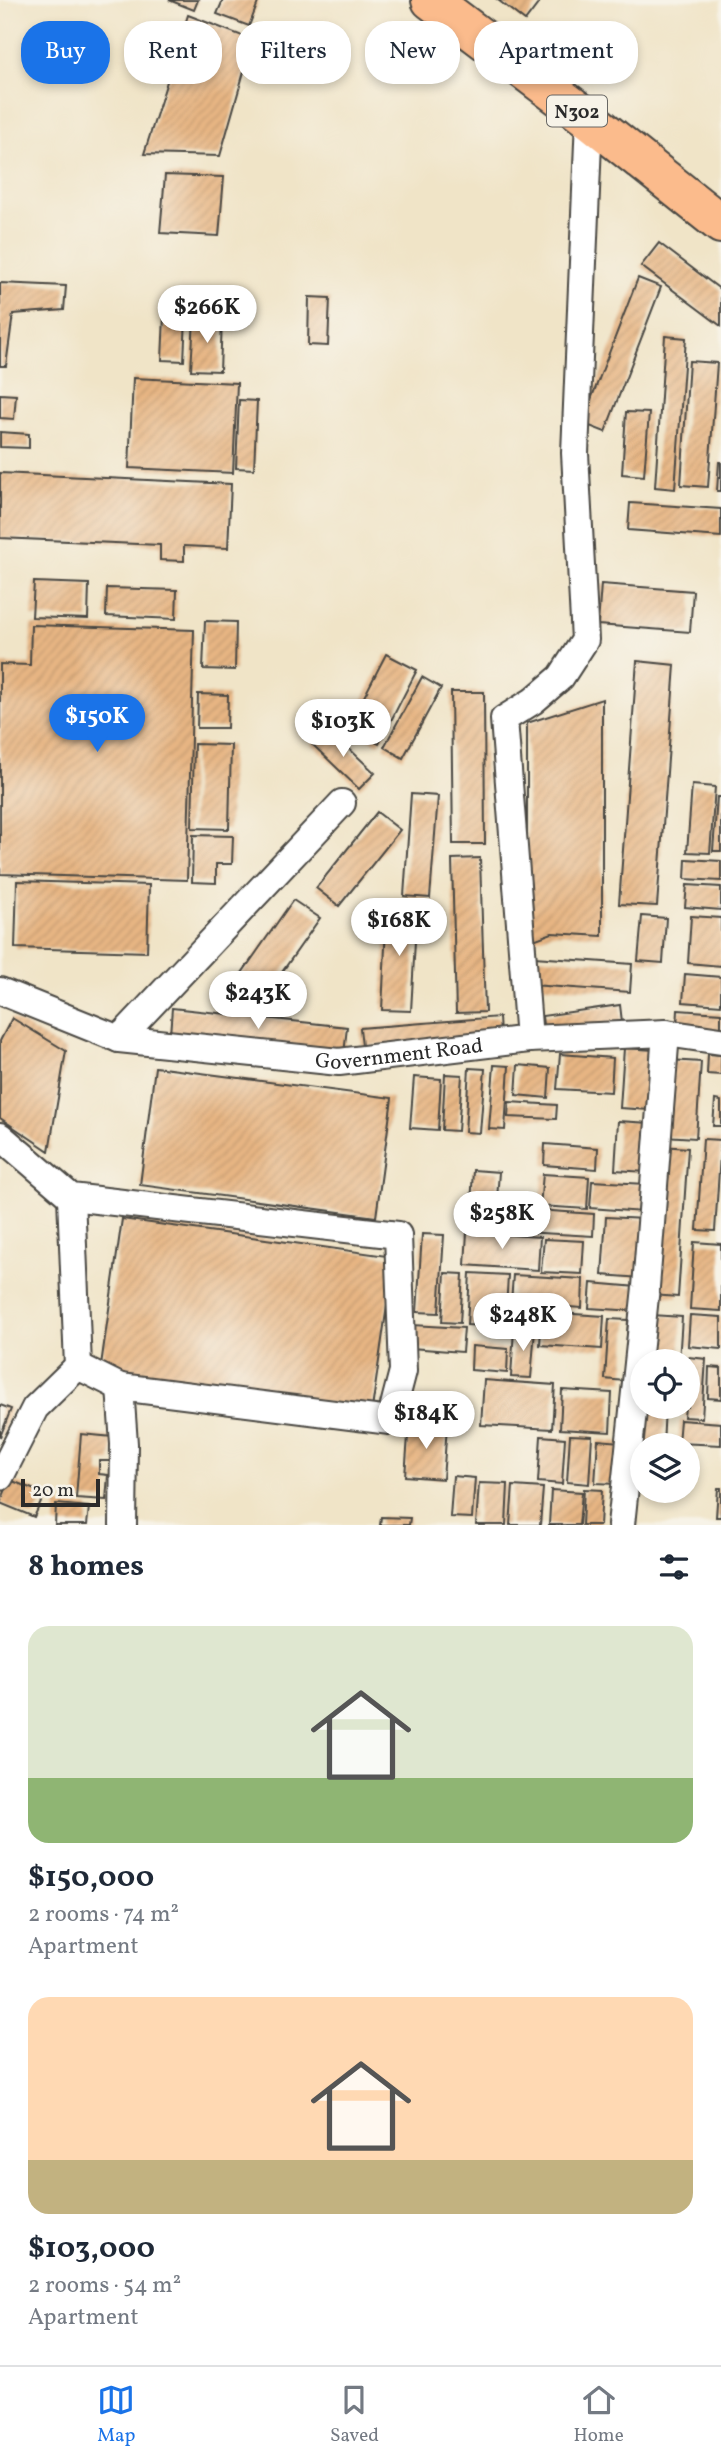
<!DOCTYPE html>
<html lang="en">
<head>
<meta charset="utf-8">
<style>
  body { margin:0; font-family:Vollkorn,serif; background:#f6f6f7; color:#1f2937; height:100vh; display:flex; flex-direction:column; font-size:26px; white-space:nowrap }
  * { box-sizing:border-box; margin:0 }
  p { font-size:23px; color:#747a83 }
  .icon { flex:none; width:38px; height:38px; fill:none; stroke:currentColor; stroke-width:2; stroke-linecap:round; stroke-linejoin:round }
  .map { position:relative; height:1525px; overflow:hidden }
  .sheet { display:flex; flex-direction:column; background:#fff; flex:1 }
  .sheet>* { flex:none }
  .hud { position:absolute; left:21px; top:21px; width:679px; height:63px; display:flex; gap:14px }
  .buttons { position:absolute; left:630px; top:1349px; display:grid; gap:14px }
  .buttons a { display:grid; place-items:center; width:70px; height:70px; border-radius:50%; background:#fff; box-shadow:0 4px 10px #0003; font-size:35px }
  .scale { position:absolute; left:21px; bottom:18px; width:79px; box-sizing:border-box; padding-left:7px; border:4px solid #2b2b2b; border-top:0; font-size:19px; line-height:24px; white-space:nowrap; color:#2b2b2b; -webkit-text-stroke:5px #f7f3e8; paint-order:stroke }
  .price { position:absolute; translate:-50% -60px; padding:0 16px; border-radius:24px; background:#fff; color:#222; font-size:23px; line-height:46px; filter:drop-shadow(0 2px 4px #0008) }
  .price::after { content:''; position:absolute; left:50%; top:42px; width:21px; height:16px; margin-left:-10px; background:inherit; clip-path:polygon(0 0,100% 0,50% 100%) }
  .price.selected { background:#1a73e8; color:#fff }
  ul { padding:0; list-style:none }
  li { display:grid; align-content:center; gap:14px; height:371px; padding:0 28px }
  li span { display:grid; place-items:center; height:217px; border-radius:21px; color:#555 }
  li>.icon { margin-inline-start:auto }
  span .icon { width:126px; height:126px; fill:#fffc; stroke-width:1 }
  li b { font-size:30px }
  h2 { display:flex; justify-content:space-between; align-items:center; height:84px; padding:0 28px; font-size:30px }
  .tag { padding:0 24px; border-radius:28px; background:#fff; box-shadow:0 4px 10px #0003; font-size:24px; line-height:63px }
  .tag.selected { background:#1a73e8; color:#fff }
  .tabs { display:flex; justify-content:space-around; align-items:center; height:98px; border-top:2px solid #e0e1e3; background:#fff; font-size:19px; color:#747a83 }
  .tabs a { display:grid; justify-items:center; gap:4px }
  .tabs .selected { color:#1a73e8 }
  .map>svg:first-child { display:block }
  .building { fill:url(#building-hatch) }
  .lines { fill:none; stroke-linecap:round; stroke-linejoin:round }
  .minor-casing { stroke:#494742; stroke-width:30 }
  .highway-casing { stroke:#494742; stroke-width:42 }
  .minor { stroke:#fff; stroke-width:26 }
  .highway { stroke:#fbbb8c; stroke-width:38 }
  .labels { text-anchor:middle; stroke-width:5; stroke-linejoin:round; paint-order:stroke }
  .shield { fill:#f7f3e8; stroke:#686764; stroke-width:2 }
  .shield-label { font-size:19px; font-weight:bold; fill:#2b2b2b }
  .street-label { font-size:21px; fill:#2b2b2b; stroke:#f7f3e8 }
</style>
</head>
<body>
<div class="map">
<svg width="721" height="1525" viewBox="0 0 721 1525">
  <defs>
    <pattern id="building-hatch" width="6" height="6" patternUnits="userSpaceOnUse" patternTransform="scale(1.75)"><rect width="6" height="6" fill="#e7b583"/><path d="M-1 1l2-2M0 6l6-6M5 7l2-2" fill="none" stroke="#c69c71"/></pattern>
  </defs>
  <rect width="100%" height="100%" fill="#f7f3e8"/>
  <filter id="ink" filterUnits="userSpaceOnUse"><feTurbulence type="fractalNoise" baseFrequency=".0143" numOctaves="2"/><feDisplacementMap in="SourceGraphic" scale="14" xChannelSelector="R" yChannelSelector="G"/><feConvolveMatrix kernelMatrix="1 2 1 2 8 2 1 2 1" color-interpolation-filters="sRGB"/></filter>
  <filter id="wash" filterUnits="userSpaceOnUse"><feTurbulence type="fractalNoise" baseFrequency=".00686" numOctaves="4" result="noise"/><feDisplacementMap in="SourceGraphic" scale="28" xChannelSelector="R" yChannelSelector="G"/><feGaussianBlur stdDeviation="1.57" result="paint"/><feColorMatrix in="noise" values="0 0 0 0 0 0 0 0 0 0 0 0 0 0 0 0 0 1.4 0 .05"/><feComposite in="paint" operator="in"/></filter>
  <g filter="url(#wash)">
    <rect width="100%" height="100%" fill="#f0e4c7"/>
    <g id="blocks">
      <g class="building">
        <polygon points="169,0 198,0 194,10"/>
        <polygon points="223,0 259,0 249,26 217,14"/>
        <polygon points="498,0 541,0 525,21"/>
        <polygon points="188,15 253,40 220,156 144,154"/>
        <polygon points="165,175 224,177 219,236 160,233"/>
        <polygon points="659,243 721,290 721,326 641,266"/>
        <polygon points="638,278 661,287 605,432 582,423"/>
        <polygon points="0,283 66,286 64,310 13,314 6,366 0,366"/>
        <polygon points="309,297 330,298 328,346 308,345"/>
        <polygon points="164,316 186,317 184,361 162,360"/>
        <polygon points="194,319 222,320 220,371 191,370"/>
        <polygon points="665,336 686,338 675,489 655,487"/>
        <polygon points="689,361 717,363 708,487 681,485"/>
        <polygon points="133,378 237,383 233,473 129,468"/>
        <polygon points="0,394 16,395 14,419 0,418"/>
        <polygon points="239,400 257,401 254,469 236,468"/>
        <polygon points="626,412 649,413 644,476 622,474"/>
        <polygon points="0,432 29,434 29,448 0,447"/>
        <polygon points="719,462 721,462 721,491 717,491"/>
        <polygon points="0,473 231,484 228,548 184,546 184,561 160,560 160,545 0,538"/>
        <polygon points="630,503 721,509 721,537 628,530"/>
        <polygon points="34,582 89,584 88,619 32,617"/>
        <polygon points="601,584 693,591 690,632 598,625"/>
        <polygon points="107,588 177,590 176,619 106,616"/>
        <polygon points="205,621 236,622 235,670 203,669"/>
        <polygon points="31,625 194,630 187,880 0,874 0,664 30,665"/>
        <polygon points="386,654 417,670 379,744 348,728"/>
        <polygon points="637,661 675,665 657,906 619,904"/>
        <polygon points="422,677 441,688 403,758 384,747"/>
        <polygon points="451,692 484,692 485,844 453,844"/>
        <polygon points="198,694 228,695 227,728 197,728"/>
        <polygon points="602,699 602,936 552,933 531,941 527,920 527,723"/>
        <polygon points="327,728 375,773 359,789 312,744"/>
        <polygon points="194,744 231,745 229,829 192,828"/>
        <polygon points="692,785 715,787 710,853 687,852"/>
        <polygon points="411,794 438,796 430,898 404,896"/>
        <polygon points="717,797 721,797 721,851 713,851"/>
        <polygon points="377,812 400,830 339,906 316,888"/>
        <polygon points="193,835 233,836 232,864 216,864 216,883 192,882"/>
        <polygon points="480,858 485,1012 456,1013 452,859"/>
        <polygon points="686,859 721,861 721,881 685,879"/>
        <polygon points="17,881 149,885 147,952 15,948"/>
        <polygon points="687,885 721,887 721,910 685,907"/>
        <polygon points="293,900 320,918 261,1002 235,983"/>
        <polygon points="387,905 417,906 411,1011 382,1010"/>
        <polygon points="642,916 666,918 663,963 638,961"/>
        <polygon points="691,916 721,918 721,966 688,963"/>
        <polygon points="534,957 632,964 630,992 532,985"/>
        <polygon points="685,974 721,977 721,1005 683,1002"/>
        <polygon points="620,1005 622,1022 544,1033 542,1016"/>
        <polygon points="172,1008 347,1027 344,1054 170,1035"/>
        <polygon points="678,1010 721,1013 721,1031 677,1028"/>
        <polygon points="499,1017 500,1035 362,1046 360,1028"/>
        <polygon points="12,1018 66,1051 49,1151 0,1118 0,1041"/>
        <polygon points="624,1048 654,1050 650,1110 620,1108"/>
        <polygon points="560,1054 613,1058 611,1092 557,1089"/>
        <polygon points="708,1054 721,1055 721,1075 707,1074"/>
        <polygon points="669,1060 701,1062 696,1138 664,1136"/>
        <polygon points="494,1065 509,1066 505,1130 489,1129"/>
        <polygon points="518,1065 550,1068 548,1098 516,1095"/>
        <polygon points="155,1067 392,1098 376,1217 140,1185"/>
        <polygon points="469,1068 485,1069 480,1133 465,1132"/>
        <polygon points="445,1074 462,1075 458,1131 442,1130"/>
        <polygon points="414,1077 441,1079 438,1130 410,1128"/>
        <polygon points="715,1100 721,1101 721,1126 713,1126"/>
        <polygon points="509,1102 557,1105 556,1119 508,1117"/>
        <polygon points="618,1121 650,1123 647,1172 615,1170"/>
        <polygon points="703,1139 721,1140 715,1231 697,1230"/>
        <polygon points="545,1144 598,1148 597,1169 544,1165"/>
        <polygon points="662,1146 688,1148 678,1297 652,1295"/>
        <polygon points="473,1170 499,1172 495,1226 470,1225"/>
        <polygon points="543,1174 589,1177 587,1209 540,1206"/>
        <polygon points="592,1181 645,1184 643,1212 590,1208"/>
        <polygon points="508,1208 594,1214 593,1236 506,1231"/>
        <polygon points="606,1217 644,1219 641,1278 602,1275"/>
        <polygon points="122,1219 394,1257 372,1409 100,1372"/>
        <polygon points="467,1232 540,1237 538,1270 465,1265"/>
        <polygon points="422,1234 444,1235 439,1313 417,1312"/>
        <polygon points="544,1239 584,1241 582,1274 541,1272"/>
        <polygon points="694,1242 721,1244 721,1311 690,1309"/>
        <polygon points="445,1273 463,1274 460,1323 442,1322"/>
        <polygon points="470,1273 508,1275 505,1327 467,1325"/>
        <polygon points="513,1275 583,1279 582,1308 511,1303"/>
        <polygon points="591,1283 637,1287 636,1311 589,1308"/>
        <polygon points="542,1312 604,1316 602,1349 540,1345"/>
        <polygon points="652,1315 682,1317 679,1362 649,1362"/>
        <polygon points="690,1315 721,1317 721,1349 688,1346"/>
        <polygon points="609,1319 628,1320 624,1381 605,1379"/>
        <polygon points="412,1325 464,1328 462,1352 411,1348"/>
        <polygon points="514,1329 535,1330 531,1378 511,1377"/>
        <polygon points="472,1346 508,1349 507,1373 471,1370"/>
        <polygon points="688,1357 706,1359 702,1418 684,1417 685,1407 688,1407"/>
        <polygon points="709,1367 721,1368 721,1399 708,1398"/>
        <polygon points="484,1380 555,1385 552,1429 481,1425"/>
        <polygon points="562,1390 612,1393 610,1432 560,1429"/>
        <polygon points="0,1405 11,1409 0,1437"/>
        <polygon points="641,1407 665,1407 663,1446 642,1446 642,1470 637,1469"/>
        <polygon points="680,1420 721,1423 721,1445 678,1443"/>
        <polygon points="409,1423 447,1426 443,1479 405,1476"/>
        <polygon points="81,1434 113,1437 111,1461 99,1461 99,1474 108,1475 106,1500 76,1498"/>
        <polygon points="570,1435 592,1436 589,1484 567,1482"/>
        <polygon points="541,1436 565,1438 562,1484 538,1482"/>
        <polygon points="598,1440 620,1442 617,1484 595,1483"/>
        <polygon points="453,1476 475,1478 472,1518 450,1517"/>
        <polygon points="10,1480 45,1494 34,1517 0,1503"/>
        <polygon points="479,1483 508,1484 506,1525 476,1525"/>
        <polygon points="513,1486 543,1488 540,1525 510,1525"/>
        <polygon points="718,1488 721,1488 721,1517 716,1517"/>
        <polygon points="584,1489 602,1490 600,1525 582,1525"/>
        <polygon points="551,1490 582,1492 579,1525 549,1525"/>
        <polygon points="56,1504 89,1507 87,1525 55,1525"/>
        <polygon points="381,1517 410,1518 409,1525 380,1525"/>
      </g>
    </g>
  </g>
  <g filter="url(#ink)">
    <use href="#blocks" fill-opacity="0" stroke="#494742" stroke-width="2"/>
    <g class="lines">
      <g class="minor-casing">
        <g id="minor">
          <path id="s1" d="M0,991L119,1039L339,1062L529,1039L666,1033L721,1041"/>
          <polyline points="119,1039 342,803"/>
          <polyline points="529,1039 504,719 533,701 561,677 585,640 575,453 589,119"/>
          <polyline points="0,1136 71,1197 398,1235 403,1371 390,1421 120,1387 124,1444 123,1525"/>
          <polyline points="71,1197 78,1366"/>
          <polyline points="0,1477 35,1408 78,1366 120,1387"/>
          <polyline points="621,1525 646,1287 666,1033"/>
        </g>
      </g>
      <g class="highway-casing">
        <polyline id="highway" points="431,0 589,119 721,224"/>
      </g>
      <use href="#minor" class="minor"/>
      <use href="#highway" class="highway"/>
    </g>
  </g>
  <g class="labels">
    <rect class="shield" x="547" y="95.5" width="60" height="31" rx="5"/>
    <g class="shield-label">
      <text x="577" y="118">N302</text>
    </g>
    <g class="street-label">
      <text dy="7" stroke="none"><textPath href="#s1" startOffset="410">Government Road</textPath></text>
    </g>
  </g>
</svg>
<div class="buttons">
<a><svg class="icon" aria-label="locate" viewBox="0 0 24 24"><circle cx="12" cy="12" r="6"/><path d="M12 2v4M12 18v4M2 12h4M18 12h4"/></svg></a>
<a><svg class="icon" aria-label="layers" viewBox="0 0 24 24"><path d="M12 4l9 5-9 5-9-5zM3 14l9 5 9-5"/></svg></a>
</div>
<div class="scale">20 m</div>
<b class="price" style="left:207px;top:345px">$266K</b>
<b class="price selected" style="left:97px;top:754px">$150K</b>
<b class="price" style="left:343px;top:759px">$103K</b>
<b class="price" style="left:399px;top:958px">$168K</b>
<b class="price" style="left:258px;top:1031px">$243K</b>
<b class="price" style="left:502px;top:1251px">$258K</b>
<b class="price" style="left:523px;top:1353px">$248K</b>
<b class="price" style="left:426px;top:1451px">$184K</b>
<div class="hud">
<a class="tag selected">Buy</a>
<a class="tag">Rent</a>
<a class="tag">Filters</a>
<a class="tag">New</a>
<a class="tag">Apartment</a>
</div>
</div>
<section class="sheet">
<h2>8 homes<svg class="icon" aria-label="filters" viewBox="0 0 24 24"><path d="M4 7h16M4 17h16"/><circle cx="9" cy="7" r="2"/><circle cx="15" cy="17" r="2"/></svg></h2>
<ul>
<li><span style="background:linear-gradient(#dfe7d0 70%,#8fb573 0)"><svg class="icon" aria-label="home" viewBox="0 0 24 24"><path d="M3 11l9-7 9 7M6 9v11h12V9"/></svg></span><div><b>$150,000</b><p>2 rooms · 74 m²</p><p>Apartment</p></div></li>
<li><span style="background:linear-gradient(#ffd9b3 75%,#c2b280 0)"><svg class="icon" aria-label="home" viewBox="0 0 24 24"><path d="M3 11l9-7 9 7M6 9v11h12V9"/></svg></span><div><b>$103,000</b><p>2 rooms · 54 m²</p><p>Apartment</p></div></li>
</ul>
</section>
<nav class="tabs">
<a class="selected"><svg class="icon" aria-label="map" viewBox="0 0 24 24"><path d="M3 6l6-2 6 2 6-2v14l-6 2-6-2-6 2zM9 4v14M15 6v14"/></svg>Map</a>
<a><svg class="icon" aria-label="saved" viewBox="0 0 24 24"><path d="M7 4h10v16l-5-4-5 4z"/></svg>Saved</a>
<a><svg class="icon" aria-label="home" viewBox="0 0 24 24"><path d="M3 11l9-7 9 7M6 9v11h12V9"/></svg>Home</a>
</nav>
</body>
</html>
